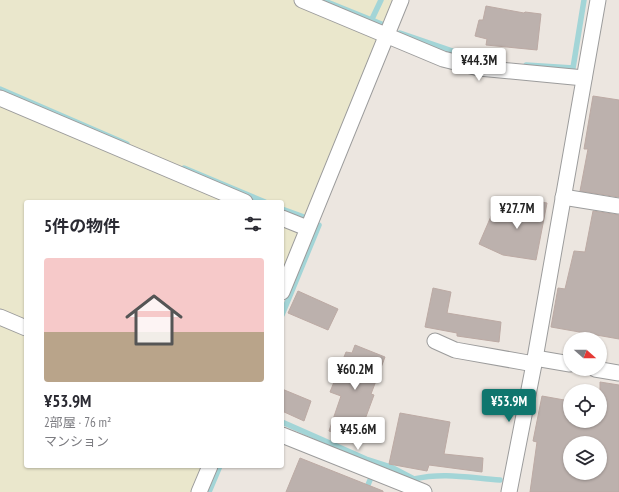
<!DOCTYPE html>
<html lang="ja">
<head>
<meta charset="utf-8">
<style>
  body { margin:0; font-family:"PT Sans Narrow","Noto Sans JP",sans-serif; background:#f2f2f3; color:#2b2b33; height:100vh; display:flex; flex-direction:column; font-size:15px; white-space:nowrap }
  * { box-sizing:border-box; margin:0 }
  p { font-size:13px; color:#7c7c81 }
  .icon { flex:none; width:22px; height:22px; fill:none; stroke:currentColor; stroke-width:2; stroke-linecap:round; stroke-linejoin:round }
  .map { position:relative; flex:1; overflow:hidden }
  .panel { position:absolute; left:24px; top:200px; width:260px; height:268px; display:flex; flex-direction:column; background:#fff; border-radius:4px; box-shadow:0 1px 3px #0004 }
  .panel>* { flex:none }
  .needle { width:26px; rotate:111deg }
  .tools { position:absolute; left:563px; top:332px; display:grid; gap:8px }
  .tools a { display:grid; place-items:center; width:44px; height:44px; border-radius:50%; background:#fff; box-shadow:0 1px 3px #0004; font-size:20px }
  .price { position:absolute; translate:-50% -34px; padding:0 9px; border-radius:4px; background:#fff; color:#222; font-size:13px; line-height:26px; filter:drop-shadow(0 1px 2px #0008) }
  .price::after { content:''; position:absolute; left:50%; top:24px; width:12px; height:9px; margin-left:-6px; background:inherit; clip-path:polygon(0 0,100% 0,50% 100%) }
  .price.selected { background:#0f766e; color:#fff }
  ul { padding:0; list-style:none }
  li { display:grid; align-content:center; gap:8px; height:212px; padding:0 20px }
  li+li { border-top:1px solid #e1e1e2 }
  li span { display:grid; place-items:center; height:124px; border-radius:4px; color:#555 }
  li>.icon { margin-inline-start:auto }
  span .icon { width:72px; height:72px; fill:#fffc; stroke-width:1 }
  li b { font-size:17px }
  h2 { display:flex; justify-content:space-between; align-items:center; height:48px; padding:0 20px; font-size:17px }
  .map>svg:first-child { display:block }
  .farmland { fill:#eae7cc }
  .lines { fill:none; stroke-linecap:round; stroke-linejoin:round }
  .stream { stroke:#a3d5d7; stroke-width:5.5 }
  .building { fill:#bcb1ad; stroke:#bcaaa4; fill-rule:evenodd }
  .street-casing { stroke:#9c9c9c; stroke-width:17 }
  .street { stroke:#fff; stroke-width:15 }
</style>
</head>
<body>
<div class="map">
<svg width="619" height="492" viewBox="0 0 619 492">
  <rect width="100%" height="100%" fill="#ece6e0"/>
  <g class="farmland">
    <polygon points="0,0 295,0 380,35 307,221 282,215 282,202 252,202 0,95"/>
    <polygon points="311,0 398,0 383,27"/>
    <polygon points="0,104 235,202 26,202 26,325 0,314"/>
    <polygon points="282,222 302,231 282,279"/>
    <polygon points="0,324 26,335 26,466 204,466 193,492 0,492"/>
  </g>
  <g class="lines">
    <g class="stream">
      <polyline points="322,0 384,25"/>
      <polyline points="372,19 381,0"/>
      <polyline points="400,33 476,59 500,62"/>
      <polyline points="526,65 573,68 584,0"/>
      <polyline points="0,89 127,144"/>
      <polyline points="184,168 265,202"/>
      <polyline points="282,209 304,217"/>
      <polyline points="282,315 319,225"/>
      <path d="M282,422L366,459L391,467L414,479C444,472 470,478 500,480"/>
      <polyline points="209,492 220,466"/>
      <polyline points="365,492 370,480"/>
    </g>
  </g>
  <g class="building">
    <polygon points="486,6 524,13 525,12 541,14 537,50 486,45 487,39 475,36 479,20 483,20"/>
    <polygon points="593,96 619,100 619,197 580,191 588,149 584,149"/>
    <polygon points="510,197 547,203 536,260 503,255 479,244 492,214 505,221"/>
    <polygon points="593,211 619,215 619,339 551,327 558,288 565,289 574,251 585,252"/>
    <polygon points="433,288 451,292 447,313 501,322 499,342 457,336 457,333 425,327"/>
    <polygon points="298,291 338,309 328,330 288,313"/>
    <polygon points="355,345 385,357 371,394 374,395 357,441 329,431 341,396 330,392 346,352 352,353"/>
    <path d="M600,382L619,385V492H530L537,442L533,441L542,396L570,401V421H600ZM570,443H600V473H570Z"/>
    <polygon points="282,389 311,401 304,421 282,411"/>
    <polygon points="400,413 450,422 444,454 483,458 482,472 429,465 427,471 389,464"/>
    <polygon points="300,458 383,491 383,492 286,492"/>
  </g>
  <g class="lines">
    <g class="street-casing">
      <g id="street">
        <polyline points="302,0 443,59 479,68 584,78"/>
        <polyline points="0,98 245,202"/>
        <polyline points="563,197 619,206"/>
        <polyline points="282,218 307,228"/>
        <polyline points="282,292 401,0"/>
        <polyline points="0,317 26,328"/>
        <polyline points="435,341 455,350 534,364"/>
        <polyline points="535,358 570,364"/>
        <polyline points="595,369 619,373"/>
        <polyline points="282,435 424,492"/>
        <polyline points="199,492 210,466"/>
        <polyline points="509,492 534,364 598,0"/>
      </g>
    </g>
    <use href="#street" class="street"/>
  </g>
</svg>
<div class="tools">
<a><svg class="needle" viewBox="-14 -14 28 28"><path d="M0-13l5 13h-10z" fill="#e53935"/><path d="M0 13l5-13h-10z" fill="#7c7c81"/></svg></a>
<a><svg class="icon" aria-label="locate" viewBox="0 0 24 24"><circle cx="12" cy="12" r="6"/><path d="M12 2v4M12 18v4M2 12h4M18 12h4"/></svg></a>
<a><svg class="icon" aria-label="layers" viewBox="0 0 24 24"><path d="M12 4l9 5-9 5-9-5zM3 14l9 5 9-5"/></svg></a>
</div>
<b class="price" style="left:479px;top:82px">¥44.3M</b>
<b class="price" style="left:517px;top:230px">¥27.7M</b>
<b class="price" style="left:355px;top:391px">¥60.2M</b>
<b class="price selected" style="left:509px;top:423px">¥53.9M</b>
<b class="price" style="left:358px;top:451px">¥45.6M</b>
<section class="panel">
<h2>5件の物件<svg class="icon" aria-label="filters" viewBox="0 0 24 24"><path d="M4 7h16M4 17h16"/><circle cx="9" cy="7" r="2"/><circle cx="15" cy="17" r="2"/></svg></h2>
<ul>
<li><span style="background:linear-gradient(#f6c9c9 60%,#b9a48a 0)"><svg class="icon" aria-label="home" viewBox="0 0 24 24"><path d="M3 11l9-7 9 7M6 9v11h12V9"/></svg></span><div><b>¥53.9M</b><p>2部屋 · 76 m²</p><p>マンション</p></div></li>
</ul>
</section>
</div>
</body>
</html>
